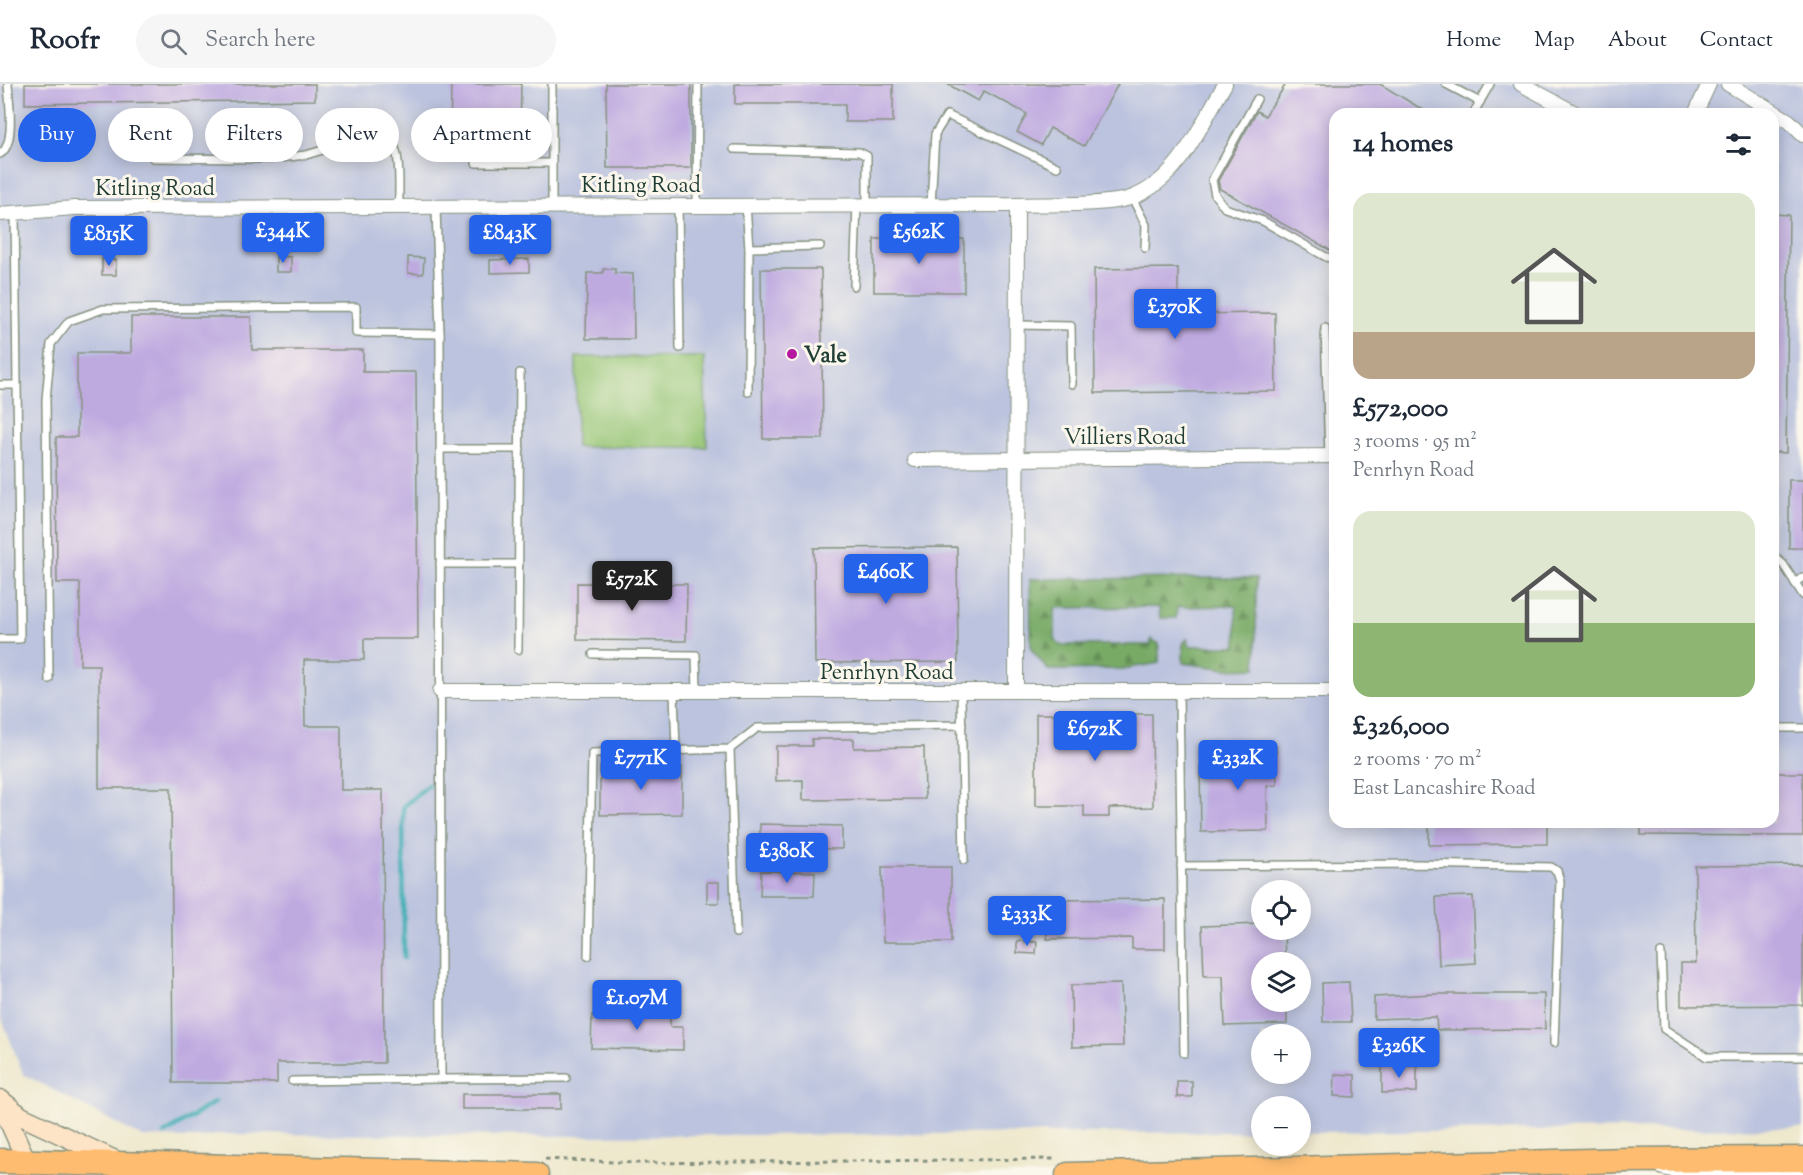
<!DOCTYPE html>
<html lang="en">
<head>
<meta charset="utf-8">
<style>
  body { margin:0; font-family:"Sorts Mill Goudy",serif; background:#f6f6f7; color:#1f2937; height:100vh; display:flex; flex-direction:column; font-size:22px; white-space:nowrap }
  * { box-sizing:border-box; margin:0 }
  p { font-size:20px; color:#747a83 }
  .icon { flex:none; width:33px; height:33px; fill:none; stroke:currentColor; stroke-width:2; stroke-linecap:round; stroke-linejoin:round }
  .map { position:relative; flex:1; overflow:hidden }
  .side { position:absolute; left:1329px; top:24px; width:450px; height:720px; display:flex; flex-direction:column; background:#fff; border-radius:18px; box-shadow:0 3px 15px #0003 }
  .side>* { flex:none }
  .guide { position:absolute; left:18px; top:24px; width:570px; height:54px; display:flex; gap:12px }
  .fabs { position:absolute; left:1251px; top:796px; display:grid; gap:12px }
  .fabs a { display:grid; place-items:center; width:60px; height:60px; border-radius:50%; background:#fff; box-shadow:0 3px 15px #0003; font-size:30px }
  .price { position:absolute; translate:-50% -51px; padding:0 14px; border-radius:6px; background:#2563eb; color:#fff; font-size:20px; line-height:39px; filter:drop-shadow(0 2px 3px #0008) }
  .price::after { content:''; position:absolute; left:50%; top:36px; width:18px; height:14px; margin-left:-9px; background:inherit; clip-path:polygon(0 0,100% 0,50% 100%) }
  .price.selected { background:#222; color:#fff }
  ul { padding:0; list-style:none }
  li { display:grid; align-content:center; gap:12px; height:318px; padding:0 24px }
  li span { display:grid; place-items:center; height:186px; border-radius:18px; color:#555 }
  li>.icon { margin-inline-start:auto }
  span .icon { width:108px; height:108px; fill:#fffc; stroke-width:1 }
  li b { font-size:26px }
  h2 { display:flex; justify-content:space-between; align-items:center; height:72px; padding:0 24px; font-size:26px }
  .pill { padding:0 21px; border-radius:27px; background:#fff; box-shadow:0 3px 15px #0003; font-size:21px; line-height:54px }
  .pill.selected { background:#2563eb; color:#fff }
  header { display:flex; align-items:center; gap:36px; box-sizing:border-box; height:84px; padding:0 30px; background:#fff; border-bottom:2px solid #e0e1e3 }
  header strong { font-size:28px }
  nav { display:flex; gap:33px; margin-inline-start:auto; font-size:21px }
  .search { width:420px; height:54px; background:#f6f6f7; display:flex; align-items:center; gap:15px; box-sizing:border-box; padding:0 21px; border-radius:33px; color:#747a83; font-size:22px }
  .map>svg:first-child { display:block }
  .industrial { fill:#bbc3de; fill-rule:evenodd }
  .green { fill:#95c574; stroke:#5a8154; stroke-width:1.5 }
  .forest { fill:url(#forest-firs); stroke:#4c744d; stroke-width:1.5 }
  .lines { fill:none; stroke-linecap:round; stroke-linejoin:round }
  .stream { stroke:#3eafb6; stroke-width:4.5 }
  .building { fill:#bfaae0 }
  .lane-casing { stroke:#869280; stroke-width:10 }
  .street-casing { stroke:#869280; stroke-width:16 }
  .secondary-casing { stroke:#869280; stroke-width:21 }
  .highway-casing { stroke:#869280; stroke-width:27 }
  .path { stroke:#869280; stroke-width:3; stroke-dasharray:4.5 4.5; stroke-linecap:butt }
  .lane { stroke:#fff; stroke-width:7 }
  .street { stroke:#fff; stroke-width:14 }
  .secondary { stroke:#fee4c6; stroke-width:18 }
  .highway { stroke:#fdbc70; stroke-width:24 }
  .poi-dot { fill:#b5179e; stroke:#fbf7ec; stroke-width:2 }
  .labels { text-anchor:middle; stroke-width:6; stroke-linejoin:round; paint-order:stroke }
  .street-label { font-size:22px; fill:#1f3d34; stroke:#fbf7ec }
  .poi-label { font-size:22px; font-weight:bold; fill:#1f3d34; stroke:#fbf7ec; text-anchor:start }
</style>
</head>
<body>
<header>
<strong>Roofr</strong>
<div class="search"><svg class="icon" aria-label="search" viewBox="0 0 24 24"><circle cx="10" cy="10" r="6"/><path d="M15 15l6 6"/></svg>Search here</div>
<nav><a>Home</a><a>Map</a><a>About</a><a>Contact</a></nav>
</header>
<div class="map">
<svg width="1803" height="1091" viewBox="0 0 1803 1091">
  <defs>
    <pattern id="forest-firs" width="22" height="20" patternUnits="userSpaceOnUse" patternTransform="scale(1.5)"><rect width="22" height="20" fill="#78aa66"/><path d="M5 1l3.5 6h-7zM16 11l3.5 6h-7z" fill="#628c55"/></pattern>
  </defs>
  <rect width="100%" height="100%" fill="#fbf7ec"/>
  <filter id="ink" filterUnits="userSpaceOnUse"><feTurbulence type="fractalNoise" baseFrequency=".0167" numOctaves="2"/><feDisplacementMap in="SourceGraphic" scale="12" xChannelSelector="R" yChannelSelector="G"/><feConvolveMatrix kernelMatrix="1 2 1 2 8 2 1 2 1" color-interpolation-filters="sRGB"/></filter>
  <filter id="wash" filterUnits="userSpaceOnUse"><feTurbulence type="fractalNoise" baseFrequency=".008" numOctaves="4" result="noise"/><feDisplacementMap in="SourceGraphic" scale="24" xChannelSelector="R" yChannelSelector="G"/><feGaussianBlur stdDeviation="1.35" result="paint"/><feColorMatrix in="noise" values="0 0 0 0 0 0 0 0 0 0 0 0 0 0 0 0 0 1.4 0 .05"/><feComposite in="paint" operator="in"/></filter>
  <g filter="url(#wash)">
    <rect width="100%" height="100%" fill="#eee8cd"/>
    <path class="industrial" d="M0,0H1803V1044L1301,1048L1300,1023H1262L1261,1048L581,1052L220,1050L195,1054L142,1053L23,990L0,930ZM1335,30H1773V738H1335ZM1262,807H1300V846H1262ZM1262,879H1300V918H1262ZM1262,951H1300V990H1262Z"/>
    <polygon class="green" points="576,273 704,273 707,363 576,363"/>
    <polygon class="forest" points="1256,494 1256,584 1228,585 1183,579 1183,560 1187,555 1190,562 1237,562 1236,522 1177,523 1176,534 1160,534 1159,523 1055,524 1055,555 1059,561 1151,561 1151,555 1159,560 1159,579 1122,585 1048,586 1031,565 1030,495"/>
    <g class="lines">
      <g class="stream">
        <polyline points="404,874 403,723 428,701"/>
        <polyline points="164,1050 215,1018"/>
      </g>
    </g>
    <g id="blocks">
      <g class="building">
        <polygon points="25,0 315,0 315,16 25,20"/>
        <polygon points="451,0 521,0 520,55 450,55"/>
        <polygon points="606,0 691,0 691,84 607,84"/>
        <polygon points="735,0 893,0 893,38 845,38 845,20 735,20"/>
        <polygon points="947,0 1118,0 1084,62 1050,44 1041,61 1017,48 1027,30 984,7 978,17"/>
        <polygon points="1286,0 1380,0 1430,30 1335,30 1335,169 1220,105 1218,97 1257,27 1265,32"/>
        <polygon points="1773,130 1789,131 1786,369 1773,368"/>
        <rect x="874" y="155" width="90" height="53"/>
        <polygon points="276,172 291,173 291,188 276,188"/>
        <polygon points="408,173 424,174 423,190 408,189"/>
        <polygon points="102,175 116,176 116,191 102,191"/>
        <polygon points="529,175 529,188 490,189 490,176"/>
        <polygon points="1178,184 1178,230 1275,229 1276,307 1095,309 1094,185"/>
        <polygon points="603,185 615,185 615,189 633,190 634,255 586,255 587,189 603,189"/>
        <polygon points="761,185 821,185 823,355 763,355"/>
        <polygon points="131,233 251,233 252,266 363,266 363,288 416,288 418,555 364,555 364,576 304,576 305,642 341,642 341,706 383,706 384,979 277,979 277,999 173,999 171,704 99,704 99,581 80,581 80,499 57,499 56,353 77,353 77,269 131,269"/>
        <rect x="1789" y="396" width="14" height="68"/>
        <polygon points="957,463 958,578 815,579 814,464"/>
        <polygon points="577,499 687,500 686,557 577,556"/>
        <polygon points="1036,630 1152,630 1153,723 1109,724 1109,733 1084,733 1084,722 1036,722"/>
        <polygon points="812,655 854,655 854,664 924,663 925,715 803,716 803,696 776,697 776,662 812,662"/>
        <polygon points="1276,663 1277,701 1267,702 1268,747 1201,748 1200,682 1225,682 1224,664"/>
        <polygon points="600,683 682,683 682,730 600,731"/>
        <polygon points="1773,689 1803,689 1803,752 1641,751 1641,738 1773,738"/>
        <polygon points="1429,738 1547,738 1547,760 1429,761"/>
        <polygon points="760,740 842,742 842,765 760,764"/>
        <polygon points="1803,781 1803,921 1681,922 1681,879 1696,879 1695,782"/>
        <polygon points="882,783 951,783 951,858 883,858"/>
        <polygon points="761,787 815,788 814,812 760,812"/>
        <rect x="707" y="798" width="12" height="21"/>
        <polygon points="1473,812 1476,879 1439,881 1436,813"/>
        <polygon points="1165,815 1165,865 1132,865 1132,854 1047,855 1047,816"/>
        <polygon points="1262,840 1262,846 1284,846 1285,879 1262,879 1262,918 1287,918 1287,940 1225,942 1223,892 1204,892 1202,842"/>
        <polygon points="1017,857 1037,858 1036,870 1017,869"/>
        <polygon points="1349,898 1351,938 1323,938 1322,899"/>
        <polygon points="1121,900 1123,962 1072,963 1071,901"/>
        <polygon points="1436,910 1544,910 1545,945 1437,946 1436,933 1374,935 1374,913"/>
        <polygon points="637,922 670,923 670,943 683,943 683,966 591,964 592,931 637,932"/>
        <polygon points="1382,982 1417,982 1417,1008 1382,1009"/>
        <polygon points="1335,990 1355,991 1355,1013 1334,1012"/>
        <rect x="1177" y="997" width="15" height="16"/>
        <rect x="462" y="1010" width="99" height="15"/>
      </g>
    </g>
  </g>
  <g filter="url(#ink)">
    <use href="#blocks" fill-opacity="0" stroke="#869280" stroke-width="1.5"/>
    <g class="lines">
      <g class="lane-casing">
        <g id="lane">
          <polyline points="552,0 552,122"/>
          <polyline points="1446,0 1480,18"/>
          <polyline points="1257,15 1212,96 1215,111 1225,124 1263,137 1326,173 1335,175"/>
          <polyline points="1473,30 1490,0"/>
          <path d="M122,44L153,45V74L270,75L306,71L326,65L354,40L374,37C405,60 398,87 399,122"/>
          <polyline points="734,65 859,68 867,72 867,120"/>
          <path d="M0,70C16,61 9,17 8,0"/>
          <polyline points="476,79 552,79"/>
          <polyline points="1132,114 1146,141 1145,164"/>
          <polyline points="678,121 680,264"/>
          <polyline points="697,121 698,0"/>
          <polyline points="746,121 749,164 748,308"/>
          <polyline points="931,121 935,50 947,31 1057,83"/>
          <polyline points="436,123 440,250"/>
          <polyline points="749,164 820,162"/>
          <polyline points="854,202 857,120"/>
          <polyline points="1018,241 1071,242 1072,300"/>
          <polyline points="1325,244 1329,372"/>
          <polyline points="0,301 16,301"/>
          <polyline points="441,365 520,365"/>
          <polyline points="1773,472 1783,480 1803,511"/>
          <polyline points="440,480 519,480"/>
          <polyline points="1795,499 1803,493"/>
          <polyline points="0,555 20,555 15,128"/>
          <polyline points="518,566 520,289"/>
          <polyline points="593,570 696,571 697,608"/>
          <polyline points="49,595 46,316 51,260 69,237 103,225 356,223 356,249 440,250 441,995 292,997"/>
          <polyline points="1179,607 1184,969"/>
          <polyline points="674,608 676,667"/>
          <polyline points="961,608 964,776"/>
          <polyline points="1773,644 1803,644"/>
          <polyline points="730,665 736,849"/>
          <polyline points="1181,782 1418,780 1551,783 1557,787 1560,797 1554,959"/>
          <polyline points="1661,869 1664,945 1707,973 1803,973"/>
          <polyline points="588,872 592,669 730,665 757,644 962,641"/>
          <polyline points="441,995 566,994"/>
        </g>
      </g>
      <g class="street-casing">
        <g id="street">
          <polyline points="1521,0 1577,30"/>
          <polyline points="1728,0 1789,37 1803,51"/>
          <polyline points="1695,30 1709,0"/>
          <path d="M0,130L74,124L1017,121C1045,120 1110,122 1133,113C1180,95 1201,40 1225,0"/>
          <polyline points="915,376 1335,372"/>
          <polyline points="1016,606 1017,121"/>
          <polyline points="440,607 1335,607"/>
          <polyline points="1663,1084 1690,1090 1803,1090"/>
        </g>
      </g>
      <g class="secondary-casing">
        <g id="secondary">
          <polyline points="0,1015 21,1032 117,1077"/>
          <polyline points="0,1018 27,1078"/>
        </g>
      </g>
      <g class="highway-casing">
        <g id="highway">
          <polyline points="0,1077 536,1091"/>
          <polyline points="1068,1091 1628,1076 1803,1075"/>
        </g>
      </g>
      <polyline class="path" points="545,1075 636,1079 1057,1075"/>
      <use href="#lane" class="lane"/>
      <use href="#street" class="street"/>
      <use href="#secondary" class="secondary"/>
      <use href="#highway" class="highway"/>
    </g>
  </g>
  <circle class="poi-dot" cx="792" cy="270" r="6"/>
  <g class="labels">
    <g class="street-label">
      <text x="641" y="108">Kitling Road</text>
      <text x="155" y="111">Kitling Road</text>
      <text x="1125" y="360">Villiers Road</text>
      <text x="887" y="595">Penrhyn Road</text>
    </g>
    <g class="poi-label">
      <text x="804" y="278">Vale</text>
    </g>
  </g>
</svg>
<div class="fabs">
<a><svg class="icon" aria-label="locate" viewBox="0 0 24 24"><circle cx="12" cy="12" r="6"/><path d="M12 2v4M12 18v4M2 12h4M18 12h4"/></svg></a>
<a><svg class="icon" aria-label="layers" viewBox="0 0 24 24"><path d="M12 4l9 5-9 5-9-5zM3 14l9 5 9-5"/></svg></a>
<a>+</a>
<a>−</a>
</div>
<b class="price" style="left:283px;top:180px">£344K</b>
<b class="price" style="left:919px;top:181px">£562K</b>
<b class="price" style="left:510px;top:182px">£843K</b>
<b class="price" style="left:109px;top:183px">£815K</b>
<b class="price" style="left:1175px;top:256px">£370K</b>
<b class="price" style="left:886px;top:521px">£460K</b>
<b class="price selected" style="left:632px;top:528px">£572K</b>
<b class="price" style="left:1095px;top:678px">£672K</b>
<b class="price" style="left:641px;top:707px">£771K</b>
<b class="price" style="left:1238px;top:707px">£332K</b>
<b class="price" style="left:787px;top:800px">£380K</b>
<b class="price" style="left:1027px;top:863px">£333K</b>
<b class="price" style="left:637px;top:947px">£1.07M</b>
<b class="price" style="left:1399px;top:995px">£326K</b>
<div class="guide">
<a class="pill selected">Buy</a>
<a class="pill">Rent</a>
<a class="pill">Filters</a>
<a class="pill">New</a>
<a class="pill">Apartment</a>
</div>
<section class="side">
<h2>14 homes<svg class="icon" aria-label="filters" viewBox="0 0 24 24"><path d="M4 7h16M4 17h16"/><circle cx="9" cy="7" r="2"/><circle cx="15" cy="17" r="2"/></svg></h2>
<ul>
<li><span style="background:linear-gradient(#dfe7d0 75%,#b9a48a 0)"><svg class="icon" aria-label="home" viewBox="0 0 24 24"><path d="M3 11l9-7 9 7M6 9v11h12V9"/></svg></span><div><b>£572,000</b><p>3 rooms · 95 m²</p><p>Penrhyn Road</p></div></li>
<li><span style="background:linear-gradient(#dfe7d0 60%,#8fb573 0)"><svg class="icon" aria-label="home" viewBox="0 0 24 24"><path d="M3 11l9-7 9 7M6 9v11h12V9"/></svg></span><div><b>£326,000</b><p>2 rooms · 70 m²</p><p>East Lancashire Road</p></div></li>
</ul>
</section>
</div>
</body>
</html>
